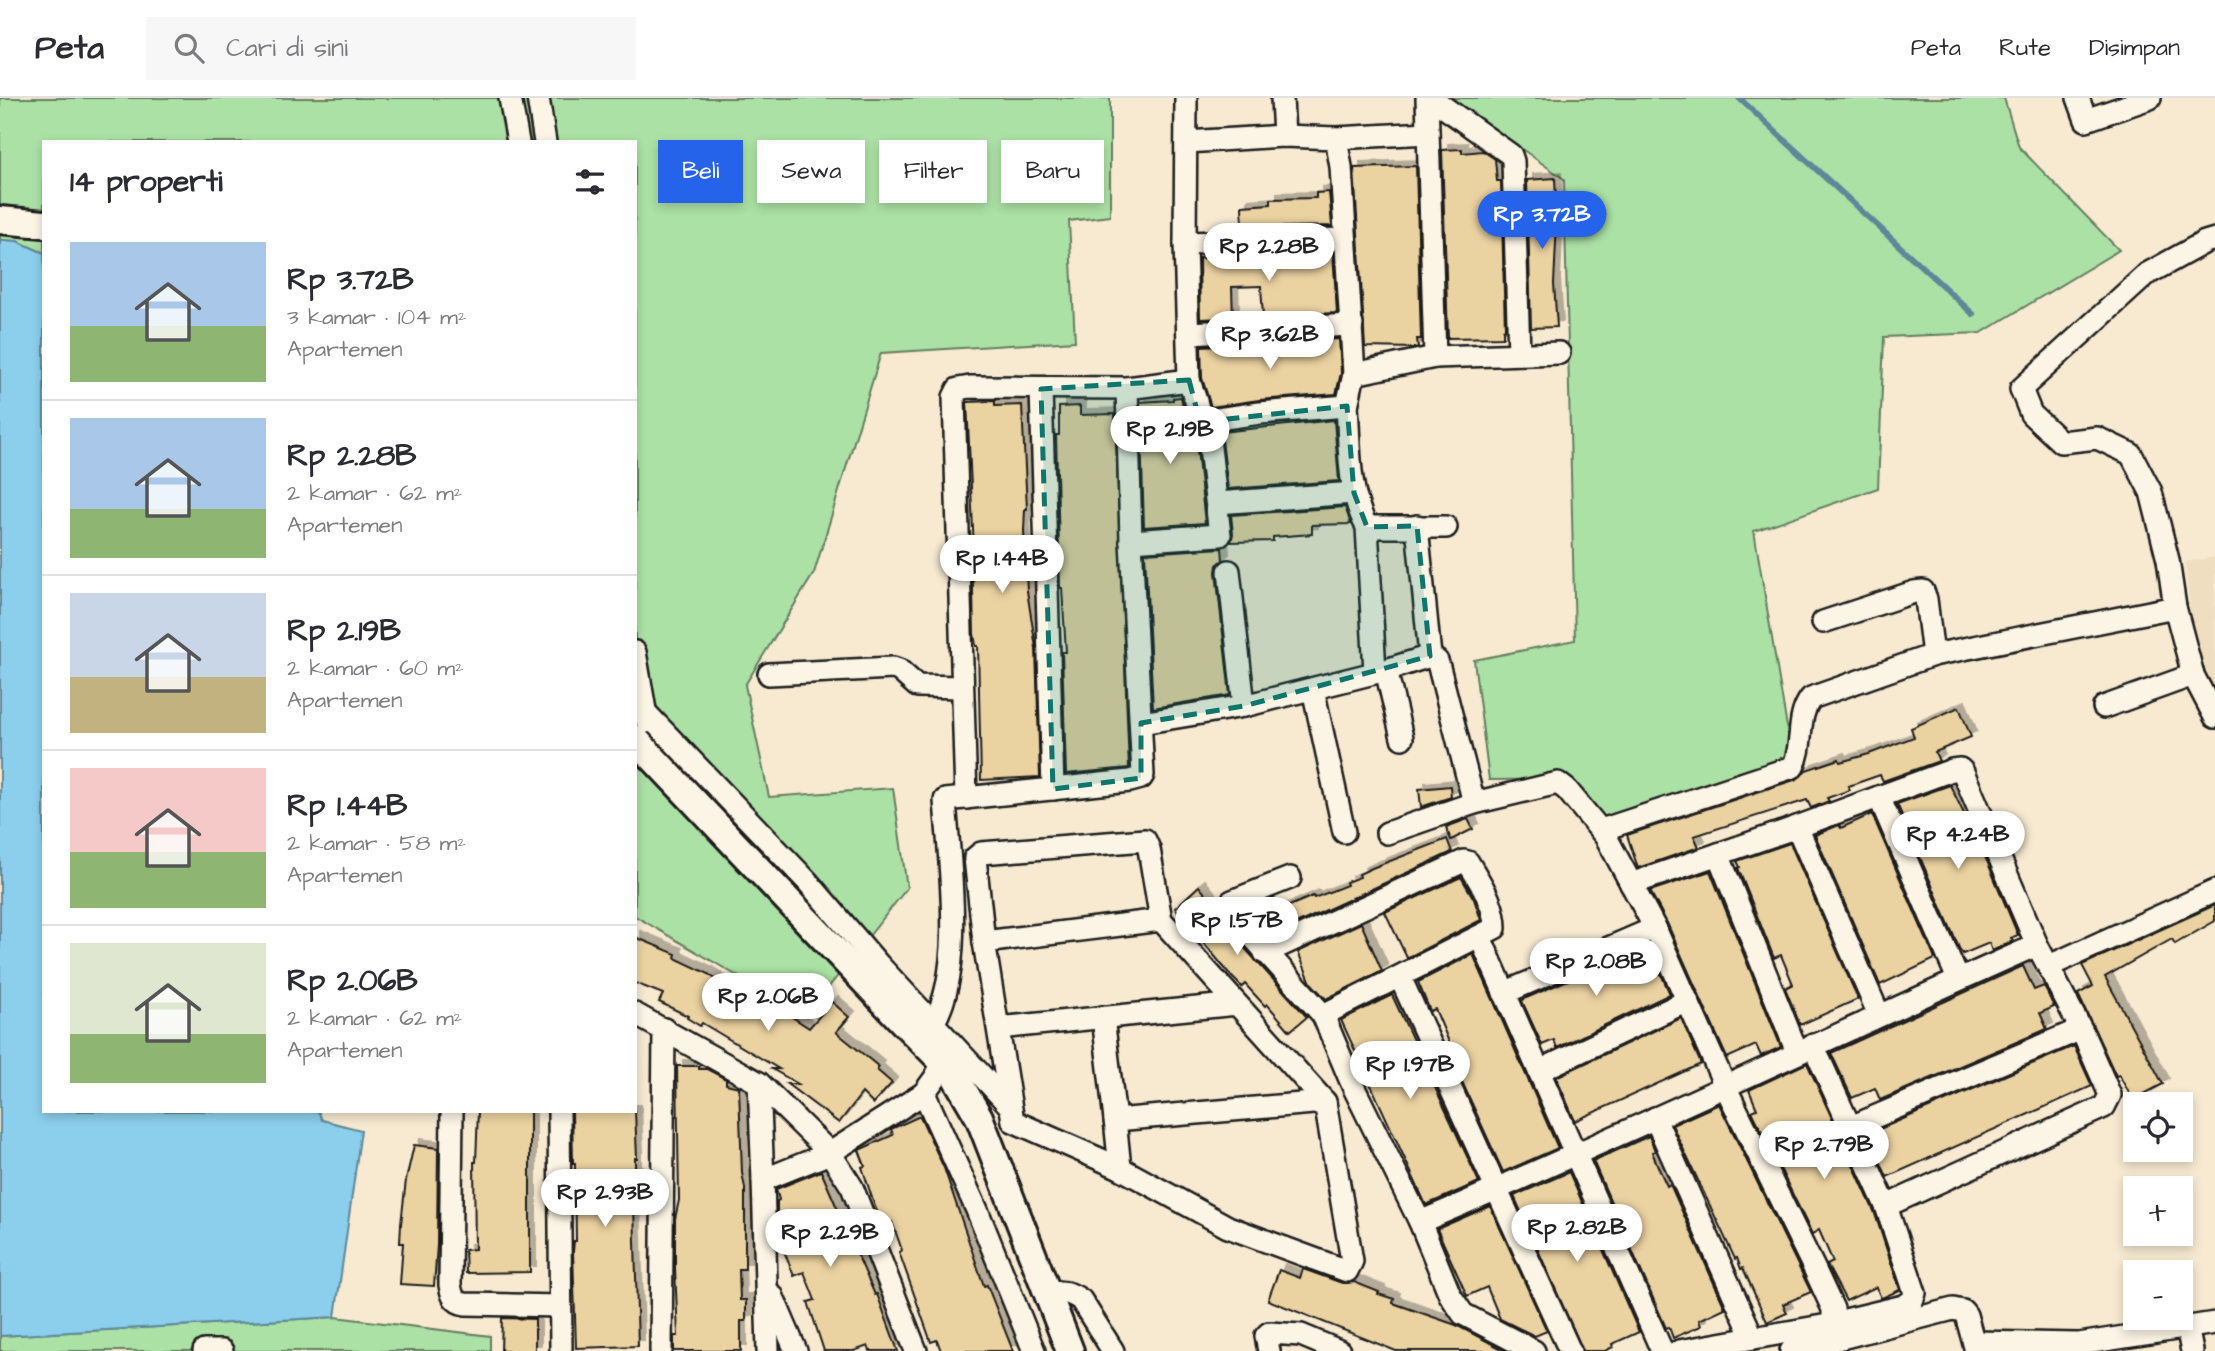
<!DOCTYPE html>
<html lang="id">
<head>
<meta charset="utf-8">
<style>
  body { margin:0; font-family:"Architects Daughter",sans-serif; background:#f7f7f7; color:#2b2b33; height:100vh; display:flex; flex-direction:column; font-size:26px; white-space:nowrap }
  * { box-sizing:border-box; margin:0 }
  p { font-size:23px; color:#7c7c81 }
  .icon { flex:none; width:38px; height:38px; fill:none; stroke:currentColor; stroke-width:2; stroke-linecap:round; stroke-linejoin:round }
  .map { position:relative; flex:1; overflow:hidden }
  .drawer { position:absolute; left:42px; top:42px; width:595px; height:973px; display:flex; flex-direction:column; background:#fff; border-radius:0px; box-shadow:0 4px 10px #0003 }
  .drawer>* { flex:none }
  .top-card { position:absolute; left:658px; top:42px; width:665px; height:63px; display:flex; gap:14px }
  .controls { position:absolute; left:2123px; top:994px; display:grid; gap:14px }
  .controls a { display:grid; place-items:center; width:70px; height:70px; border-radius:0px; background:#fff; box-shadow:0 4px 10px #0003; font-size:35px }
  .price { position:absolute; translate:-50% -60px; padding:0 16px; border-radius:24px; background:#fff; color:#222; font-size:23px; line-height:46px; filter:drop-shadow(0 2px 4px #0008) }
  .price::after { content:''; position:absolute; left:50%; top:42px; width:21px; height:16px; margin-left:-10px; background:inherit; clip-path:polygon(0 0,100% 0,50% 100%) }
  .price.selected { background:#2563eb; color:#fff }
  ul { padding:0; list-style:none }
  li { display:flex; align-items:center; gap:21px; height:175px; padding:0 28px }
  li+li { border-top:2px solid #e1e1e2 }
  li span { display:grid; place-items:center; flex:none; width:196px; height:140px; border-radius:0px; color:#555 }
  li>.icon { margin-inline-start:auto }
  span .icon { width:84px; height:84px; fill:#fffc; stroke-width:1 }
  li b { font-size:30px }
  h2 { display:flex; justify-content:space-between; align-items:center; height:84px; padding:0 28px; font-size:30px }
  .tag { padding:0 24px; border-radius:0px; background:#fff; box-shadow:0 4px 10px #0003; font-size:24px; line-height:63px }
  .tag.selected { background:#2563eb; color:#fff }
  header { display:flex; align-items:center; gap:42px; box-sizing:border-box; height:98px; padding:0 35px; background:#fff; border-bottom:2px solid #e1e1e2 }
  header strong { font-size:33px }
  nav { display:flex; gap:38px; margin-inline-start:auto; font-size:24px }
  .search { width:490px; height:63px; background:#f7f7f7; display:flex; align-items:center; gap:18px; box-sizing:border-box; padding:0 24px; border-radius:0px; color:#7c7c81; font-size:26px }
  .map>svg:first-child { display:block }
  .built { fill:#efdfc0 }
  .green { fill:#abe1a4; stroke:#647e60; stroke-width:2 }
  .water { fill:#8bcfec; stroke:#5f8799; stroke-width:2 }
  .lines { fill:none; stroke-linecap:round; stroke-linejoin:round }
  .stream { stroke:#5f8799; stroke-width:6 }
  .building { fill:#ebd2a1; stroke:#1c1c1c; stroke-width:2; filter:url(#shadow) }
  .minor-casing { stroke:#1c1c1c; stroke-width:26 }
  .tertiary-casing { stroke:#1c1c1c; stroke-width:32 }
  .minor { stroke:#fcf5e5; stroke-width:21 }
  .tertiary { stroke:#fcf5e5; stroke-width:26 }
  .marked { fill:#0f766e; fill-opacity:0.2; stroke:#0f766e; stroke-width:5; stroke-dasharray:14 9; stroke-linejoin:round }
</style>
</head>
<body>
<header>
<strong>Peta</strong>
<div class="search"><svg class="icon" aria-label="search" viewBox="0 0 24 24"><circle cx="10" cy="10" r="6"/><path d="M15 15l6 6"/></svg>Cari di sini</div>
<nav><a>Peta</a><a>Rute</a><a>Disimpan</a></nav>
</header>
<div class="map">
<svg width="2215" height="1253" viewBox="0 0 2215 1253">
  <defs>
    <filter id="shadow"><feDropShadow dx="6" dy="-6" stdDeviation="0" flood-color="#0004"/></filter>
  </defs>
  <rect width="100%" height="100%" fill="#f7ead1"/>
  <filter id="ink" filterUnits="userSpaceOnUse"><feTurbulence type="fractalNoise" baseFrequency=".0143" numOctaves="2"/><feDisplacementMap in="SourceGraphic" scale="14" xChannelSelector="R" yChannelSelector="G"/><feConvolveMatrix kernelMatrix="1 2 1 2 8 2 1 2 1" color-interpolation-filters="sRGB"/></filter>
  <g filter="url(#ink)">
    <polygon class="built" points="2215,459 2215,598 2194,552 2185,464"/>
    <g class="green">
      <polygon points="0,0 1110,0 1110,118 1069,123 1075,243 881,255 814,475 745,587 769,699 893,690 907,790 806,918 635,818 635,44 44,44 44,155 17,143 0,142"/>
      <polygon points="1450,0 2004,0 2019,49 2119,152 1981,235 1884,239 1878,390 1754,433 1793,665 1593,728 1566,681 1489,682 1474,562 1575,542 1564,81"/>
      <polygon points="335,1219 490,1238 490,1253 0,1253 0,1238"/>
    </g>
    <polygon class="water" points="0,142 17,143 44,155 44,1013 318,1013 322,1022 361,1032 335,1219 0,1238"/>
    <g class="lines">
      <polyline class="stream" points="1739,0 1973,216"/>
    </g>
    <g class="building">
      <polygon points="1462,51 1462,55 1483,53 1495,61 1497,83 1501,83 1505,231 1503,232 1503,239 1448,240 1442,52"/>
      <polygon points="1416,68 1421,241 1417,241 1418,249 1415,250 1365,249 1354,70"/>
      <polygon points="1555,80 1557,123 1554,186 1557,229 1531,230 1527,82"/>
      <polygon points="1329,94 1332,128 1243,130 1242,108 1271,106 1271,101 1316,100 1316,95"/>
      <polygon points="1333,154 1337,215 1263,218 1261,188 1232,189 1233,220 1200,221 1199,160 1218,160 1218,157"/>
      <polygon points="1339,241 1341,275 1336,296 1259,302 1211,309 1202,280 1201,248"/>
      <polygon points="1181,299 1187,326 1195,333 1205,425 1144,429 1140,304 1173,302 1173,300"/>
      <polygon points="995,303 995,308 1022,307 1027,411 1025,411 1024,432 1025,458 1027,493 1036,550 1040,679 981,682 978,548 976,548 974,536 972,453 974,453 967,304"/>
      <polygon points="1080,308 1080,317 1115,316 1129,670 1066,676 1062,554 1066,554 1062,490 1060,490 1056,337 1059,337 1059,309"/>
      <polygon points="1334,322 1339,383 1228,391 1221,334"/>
      <polygon points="1345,409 1351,426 1312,427 1312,436 1273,439 1273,443 1231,444 1233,436 1231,417"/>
      <polygon points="1222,450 1223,462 1217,467 1216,474 1230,597 1153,610 1145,455"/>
      <polygon points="1959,609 1971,639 1935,654 1939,663 1883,683 1880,677 1848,688 1850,692 1827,700 1829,703 1811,710 1807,702 1694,738 1699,749 1638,770 1627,737 1797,681 1806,672 1839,661 1840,664 1869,656 1914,639 1911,630"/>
      <polygon points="1950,687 1988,765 2018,837 2011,840 2013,843 1992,853 1989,845 1963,856 1959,850 1897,706"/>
      <polygon points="1450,688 1451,699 1421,709 1419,691"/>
      <polygon points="1872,716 1935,861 1880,887 1815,737 1839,727 1841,730"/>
      <polygon points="1468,721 1473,731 1451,742 1446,729"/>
      <polygon points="1447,741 1452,754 1270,838 1256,822 1313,798 1314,800 1347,787 1346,784 1360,779 1359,776 1372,770"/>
      <polygon points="1790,745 1858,901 1800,927 1785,890 1793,886 1781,857 1774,860 1738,770 1740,769 1737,763"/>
      <polygon points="1710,773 1781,949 1761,958 1756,947 1727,960 1667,825 1650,793"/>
      <polygon points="1461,779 1474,801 1481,822 1407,860 1385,814"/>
      <polygon points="1199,788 1217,811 1222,825 1307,919 1290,933 1267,906 1265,908 1245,886 1242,889 1232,879 1175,810"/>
      <polygon points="2215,807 2215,823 2175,846 2172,841 2105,879 2163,986 2133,1002 2119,977 2116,978 2078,896 2093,888 2082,867"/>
      <polygon points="1361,825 1382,873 1326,901 1311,885 1298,854"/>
      <polygon points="635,839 676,856 675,860 707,875 725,888 723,891 751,907 753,904 770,914 774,907 809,930 832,904 849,919 836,934 879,969 877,972 892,985 873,1006 862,995 839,1025 787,986 798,986 772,971 779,971 702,925 700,928 687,920 688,918 659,904 663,896 635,885"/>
      <polygon points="1648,847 1670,896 1557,950 1554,942 1542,947 1522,903 1524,901"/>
      <polygon points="1473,856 1558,1050 1503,1074 1448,953 1452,951 1435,911 1430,913 1418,884"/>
      <polygon points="2023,868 2034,892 2044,888 2054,909 2040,915 2047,931 1880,1002 1875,990 1852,1000 1831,955"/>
      <polygon points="1392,897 1479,1084 1426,1107 1341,922"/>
      <polygon points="1681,920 1701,966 1575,1023 1556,979"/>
      <polygon points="2074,948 2092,988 1887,1079 1868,1036"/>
      <polygon points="1807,965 1874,1113 1900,1192 1884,1199 1881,1200 1876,1189 1846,1203 1827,1167 1833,1164 1819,1132 1812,1136 1752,1013 1757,1011 1749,992"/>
      <polygon points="677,968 699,968 699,971 707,971 726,981 726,986 739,989 742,1075 745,1090 745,1171 739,1171 740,1202 746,1202 746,1223 741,1223 741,1253 674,1253 674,1238 678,1238 675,1170 675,1121 679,1102"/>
      <polygon points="1719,1006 1811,1194 1783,1206 1787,1215 1767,1224 1743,1170 1741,1171 1737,1160 1735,1161 1672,1027"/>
      <polygon points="478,1013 530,1013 530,1174 466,1175 465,1152 475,1151 474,1064 476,1064"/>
      <polygon points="572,1013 635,1013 637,1060 635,1060 635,1074 633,1074 634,1109 638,1248 576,1250 573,1154 574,1143 576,1143 575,1065 573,1065"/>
      <polygon points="920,1018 944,1070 984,1188 987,1187 1013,1253 941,1253 937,1242 931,1244 899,1154 902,1152 892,1124 883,1128 874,1106 862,1069 865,1068 859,1052 893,1037 891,1031"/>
      <polygon points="1649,1038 1655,1053 1652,1054 1660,1073 1667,1088 1670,1086 1725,1210 1699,1222 1701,1228 1673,1240 1669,1229 1666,1230 1593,1063"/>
      <polygon points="414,1047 438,1050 437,1147 434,1188 400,1186 403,1145 400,1145 401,1126 406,1082"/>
      <polygon points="821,1073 875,1197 877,1196 898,1253 870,1253 868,1248 854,1253 824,1253 808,1204 815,1202 804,1174 794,1178 782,1148 778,1130 777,1127 780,1126 777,1117 777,1103 779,1102 776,1091"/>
      <polygon points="1569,1074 1639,1234 1612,1246 1613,1249 1605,1253 1583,1253 1514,1098"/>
      <polygon points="1490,1108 1547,1233 1535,1238 1500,1221 1487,1189 1467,1198 1437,1131"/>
      <polygon points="1303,1171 1342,1185 1354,1184 1379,1194 1378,1196 1394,1201 1393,1205 1456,1227 1506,1253 1396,1253 1268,1202 1279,1172 1300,1180"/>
      <polygon points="502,1220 535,1221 535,1253 501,1253"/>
    </g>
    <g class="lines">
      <g class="minor-casing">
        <g id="minor">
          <polyline points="510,0 518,44"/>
          <polyline points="538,0 545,44"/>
          <polyline points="1186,0 1185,145 1189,282"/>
          <polyline points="1282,0 1284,38"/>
          <polyline points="1427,0 1435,259"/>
          <polyline points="1431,0 1511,57 1513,63 1519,256"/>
          <polyline points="2078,0 2086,22 2150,0"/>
          <polyline points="1336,40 1428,35"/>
          <polyline points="1186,44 1284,38 1336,40 1341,69 1354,276"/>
          <polyline points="2215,141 2205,144 2147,176 2021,291 2031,316 2061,344 2097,340 2131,356 2151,394 2168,462 2175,509 2193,577 2215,619"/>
          <polyline points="1185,145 1345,141"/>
          <polyline points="1188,235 1352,227"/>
          <polyline points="1041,291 1053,691"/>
          <path d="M1347,308C1350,347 1347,393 1367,429L1375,574"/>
          <polyline points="1217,405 1354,395"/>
          <polyline points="1417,428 1430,558"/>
          <polyline points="1367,429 1446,429"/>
          <polyline points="1131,443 1220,437 1207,323"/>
          <polyline points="1229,473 1244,608"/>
          <polyline points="1823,524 1914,494 1923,493 1926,501 1933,557"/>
          <polyline points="635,554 647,624"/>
          <polyline points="1386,572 1402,640"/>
          <polyline points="769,576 893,570 899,572 917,588 962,589"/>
          <polyline points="1313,591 1344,734"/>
          <polyline points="2104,609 2193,577"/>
          <polyline points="635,610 647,616 807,783 879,867 1008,1006"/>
          <polyline points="1141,625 1244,608 1386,572 1430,558 1437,563 1439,569 1474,705 1558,685 1567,692 1606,739 1655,830 1726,990 1814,1170 1833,1211 1833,1225 1828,1227 1679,1253"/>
          <polyline points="1879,699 1958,881"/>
          <path d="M966,700L954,299L958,291L970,289L1127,290L1189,282C1193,296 1199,306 1199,320L1203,323L1260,315L1347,308L1354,276L1435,259L1559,255"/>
          <polyline points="1797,729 1879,917"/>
          <path d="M1601,732L1793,669C1805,646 1795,621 1811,600L1933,557L2175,509"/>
          <polyline points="1387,735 1474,705"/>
          <polyline points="1718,756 1797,954"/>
          <polyline points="1290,780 1232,803 1230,811 1232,816 1323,917 1352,986 1420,1124 1450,1197 1463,1216 1534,1253"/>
          <polyline points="1631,786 1797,729 1952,672 1960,671 1963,674 2037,847 2081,931 2110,997 2104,1009 1886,1108"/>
          <polyline points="1480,839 1662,1253"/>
          <polyline points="984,844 1161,822"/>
          <path d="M1265,855L1464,763L1468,764C1480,785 1495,805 1495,830L1323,917"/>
          <polyline points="2049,868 2215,793"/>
          <polyline points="1400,879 1570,1253"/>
          <polyline points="1504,895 1655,830"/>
          <polyline points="635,916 759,985 830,1055 924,995 935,980 950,951"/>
          <polyline points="1103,919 1115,1022 1325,1004"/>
          <polyline points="998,930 1237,906 1161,822 1149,751 1145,742 981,755 975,760 984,844 1013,1023 1120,1070 1228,1129 1347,1173 1352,1163 1325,1004 1237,906"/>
          <path d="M919,940C924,935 931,930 934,924C965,870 949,763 945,702L1130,683L1141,680L1143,677L1131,443L1127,290"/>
          <polyline points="1813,947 1886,1108 1915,1195 1912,1203 1904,1208 1833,1225"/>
          <polyline points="1539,973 1687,903"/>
          <polyline points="759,985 763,1082 830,1055 852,1089 916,1253"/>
          <polyline points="924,995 977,1112 1034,1253"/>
          <path d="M452,1013L450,1187C452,1198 454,1204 465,1206L560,1208"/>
          <polyline points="559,1013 561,1253"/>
          <polyline points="1655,1020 1753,1240"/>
          <polyline points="1115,1022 1120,1070"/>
          <polyline points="1851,1029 2081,931"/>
          <polyline points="763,1082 768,1253"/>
          <path d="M1420,1124C1628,1036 1831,938 2037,847"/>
          <path d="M1049,1196C1061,1192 1070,1194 1081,1202L1113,1253"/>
          <polyline points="772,1197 796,1253"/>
          <polyline points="2187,1229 2192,1253"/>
          <polyline points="1974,1244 2079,1246 2215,1225"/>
          <polyline points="204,1253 222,1253"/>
          <polyline points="661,1253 664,931"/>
          <polyline points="1269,1253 1266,1238 1269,1235 1301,1237 1339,1253"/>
          <polyline points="1791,1253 1953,1211 1963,1213 1966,1217 1976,1253"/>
        </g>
      </g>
      <g class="tertiary-casing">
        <g id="tertiary">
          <polyline points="0,122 44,126"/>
          <polyline points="635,641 904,925 952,973 979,1019 1070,1253"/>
        </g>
      </g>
      <use href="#minor" class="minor"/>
      <use href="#tertiary" class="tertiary"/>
    </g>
  </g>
  <path class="marked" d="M1189,282L1200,324L1347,308L1354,395L1367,429L1417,428L1430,558L1244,608L1141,625V680L1053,691L1041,291Z"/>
</svg>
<div class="controls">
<a><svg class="icon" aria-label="locate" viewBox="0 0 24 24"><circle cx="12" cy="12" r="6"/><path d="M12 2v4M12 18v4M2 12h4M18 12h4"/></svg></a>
<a>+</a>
<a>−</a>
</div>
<b class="price selected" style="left:1542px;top:153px">Rp 3.72B</b>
<b class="price" style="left:1269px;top:185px">Rp 2.28B</b>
<b class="price" style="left:1270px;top:273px">Rp 3.62B</b>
<b class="price" style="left:1170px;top:368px">Rp 2.19B</b>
<b class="price" style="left:1002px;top:497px">Rp 1.44B</b>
<b class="price" style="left:1958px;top:773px">Rp 4.24B</b>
<b class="price" style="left:1237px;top:859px">Rp 1.57B</b>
<b class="price" style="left:1596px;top:900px">Rp 2.08B</b>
<b class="price" style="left:768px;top:935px">Rp 2.06B</b>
<b class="price" style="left:1410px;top:1003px">Rp 1.97B</b>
<b class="price" style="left:1824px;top:1083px">Rp 2.79B</b>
<b class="price" style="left:605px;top:1131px">Rp 2.93B</b>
<b class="price" style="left:1577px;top:1166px">Rp 2.82B</b>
<b class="price" style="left:830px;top:1171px">Rp 2.29B</b>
<div class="top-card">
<a class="tag selected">Beli</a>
<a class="tag">Sewa</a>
<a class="tag">Filter</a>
<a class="tag">Baru</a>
</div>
<section class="drawer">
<h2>14 properti<svg class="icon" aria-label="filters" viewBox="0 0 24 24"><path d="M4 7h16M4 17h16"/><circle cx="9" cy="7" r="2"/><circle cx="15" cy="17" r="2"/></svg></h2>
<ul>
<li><span style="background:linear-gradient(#a9c7e8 60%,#8fb573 0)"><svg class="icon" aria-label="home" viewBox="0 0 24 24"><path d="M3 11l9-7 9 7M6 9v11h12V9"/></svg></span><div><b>Rp 3.72B</b><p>3 kamar · 104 m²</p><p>Apartemen</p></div></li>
<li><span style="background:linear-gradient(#a9c7e8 65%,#8fb573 0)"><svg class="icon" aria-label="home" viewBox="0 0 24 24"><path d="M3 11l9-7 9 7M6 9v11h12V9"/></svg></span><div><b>Rp 2.28B</b><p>2 kamar · 62 m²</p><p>Apartemen</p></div></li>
<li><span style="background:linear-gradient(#c9d6e8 60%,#c2b280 0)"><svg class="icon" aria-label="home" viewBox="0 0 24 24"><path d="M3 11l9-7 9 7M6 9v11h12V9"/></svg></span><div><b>Rp 2.19B</b><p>2 kamar · 60 m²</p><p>Apartemen</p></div></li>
<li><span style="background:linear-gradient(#f6c9c9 60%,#8fb573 0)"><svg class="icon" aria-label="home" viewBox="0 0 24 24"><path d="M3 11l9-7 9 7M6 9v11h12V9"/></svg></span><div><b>Rp 1.44B</b><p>2 kamar · 58 m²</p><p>Apartemen</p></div></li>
<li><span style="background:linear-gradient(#dfe7d0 65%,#8fb573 0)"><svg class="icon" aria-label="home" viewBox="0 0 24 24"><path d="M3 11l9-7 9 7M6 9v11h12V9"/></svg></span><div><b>Rp 2.06B</b><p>2 kamar · 62 m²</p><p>Apartemen</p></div></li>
</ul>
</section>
</div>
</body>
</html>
